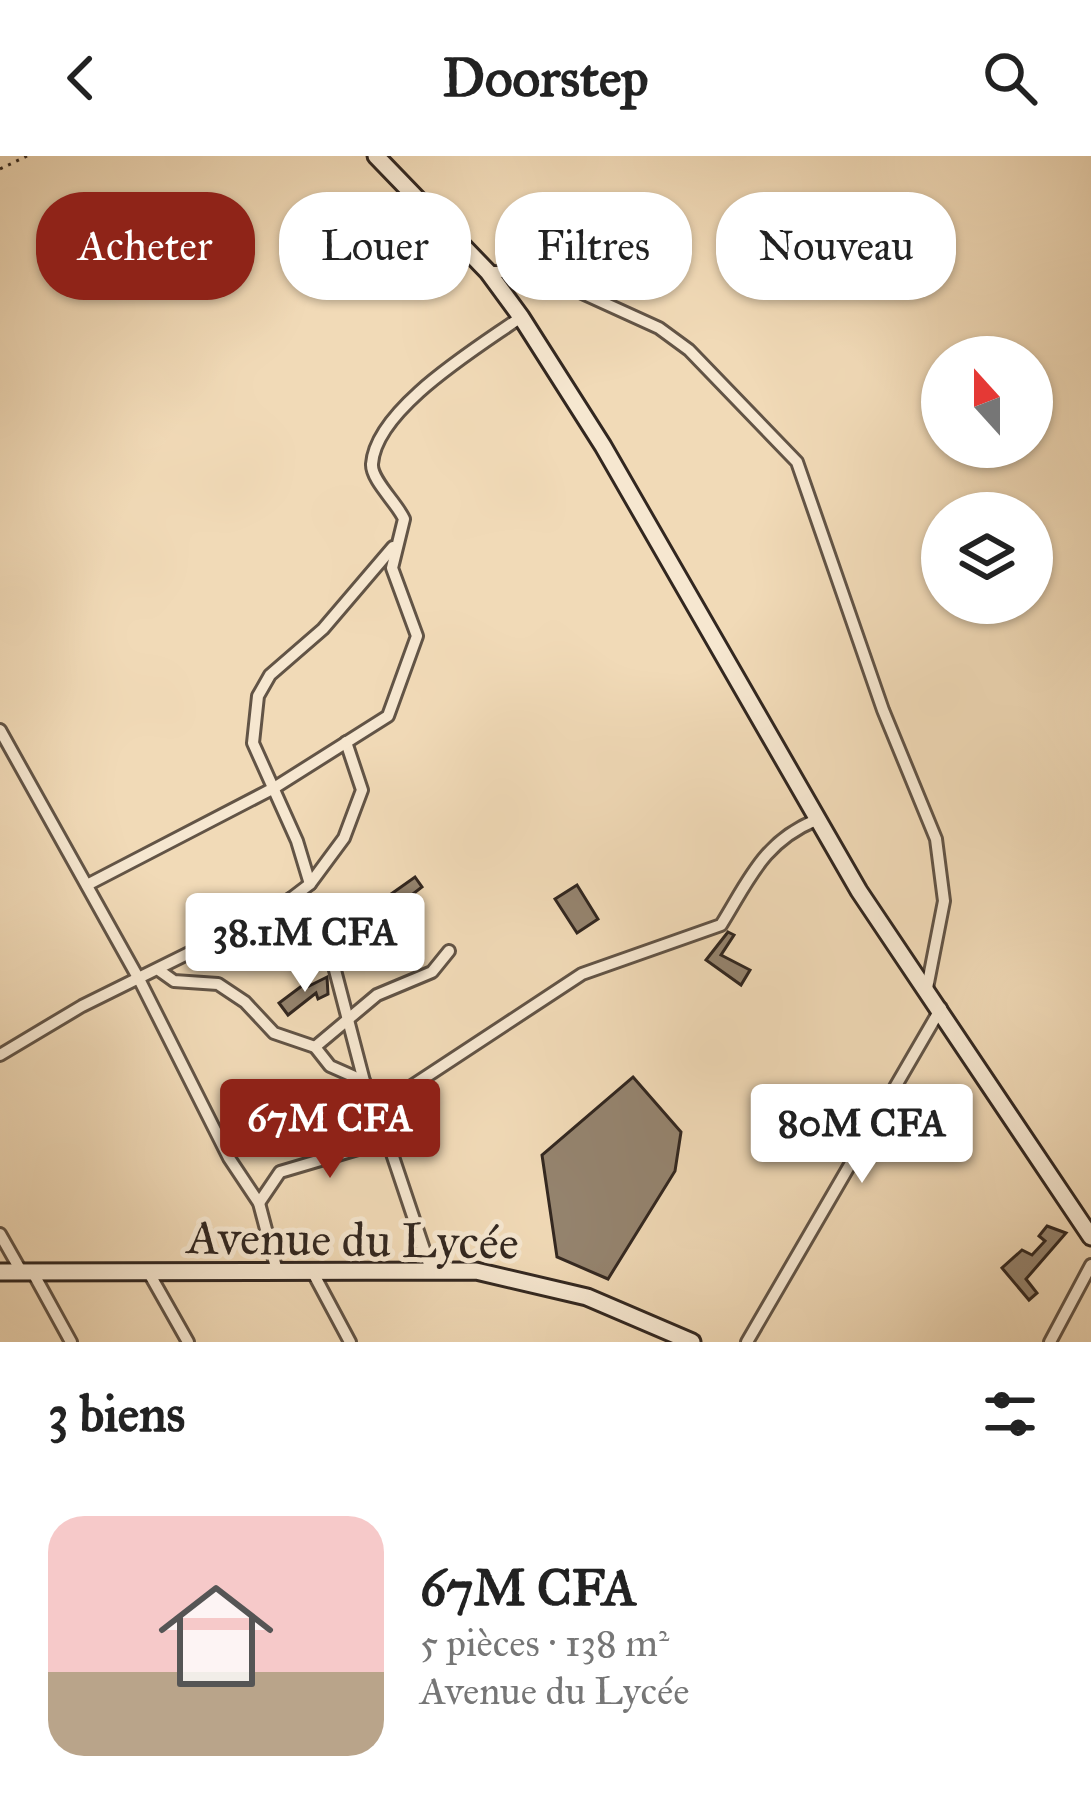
<!DOCTYPE html>
<html lang="fr">
<head>
<meta charset="utf-8">
<style>
  body { margin:0; font-family:"IM FELL Great Primer",serif; background:#f2f2f2; color:#222; height:100vh; display:flex; flex-direction:column; font-size:45px; white-space:nowrap }
  * { box-sizing:border-box; margin:0 }
  p { font-size:39px; color:#767676 }
  .icon { flex:none; width:66px; height:66px; fill:none; stroke:currentColor; stroke-width:2; stroke-linecap:round; stroke-linejoin:round }
  .map { position:relative; height:1186px; overflow:hidden }
  .details { display:flex; flex-direction:column; background:#fff; flex:1 }
  .details>* { flex:none }
  .hud { position:absolute; left:36px; top:36px; width:1020px; height:108px; display:flex; gap:24px }
  .needle { width:78px; rotate:339deg }
  .buttons { position:absolute; left:921px; top:180px; display:grid; gap:24px }
  .buttons a { display:grid; place-items:center; width:132px; height:132px; border-radius:50%; background:#fff; box-shadow:0 3px 9px #0004; font-size:60px }
  .price { position:absolute; translate:-50% -102px; padding:0 27px; border-radius:12px; background:#fff; color:#222; font-size:39px; line-height:78px; filter:drop-shadow(0 3px 6px #0008) }
  .price::after { content:''; position:absolute; left:50%; top:72px; width:36px; height:27px; margin-left:-18px; background:inherit; clip-path:polygon(0 0,100% 0,50% 100%) }
  .price.current { background:#8f2418; color:#fff }
  ul { padding:0; list-style:none }
  li { display:flex; align-items:center; gap:36px; height:300px; padding:0 48px }
  li span { display:grid; place-items:center; flex:none; width:336px; height:240px; border-radius:36px; color:#555 }
  li>.icon { margin-inline-start:auto }
  span .icon { width:144px; height:144px; fill:#fffc; stroke-width:1 }
  li b { font-size:51px }
  h2 { display:flex; justify-content:space-between; align-items:center; height:144px; padding:0 48px; font-size:51px }
  .tag { padding:0 42px; border-radius:48px; background:#fff; box-shadow:0 3px 9px #0004; font-size:42px; line-height:108px }
  .tag.current { background:#8f2418; color:#fff }
  header { display:flex; justify-content:space-between; align-items:center; height:156px; padding:0 48px; background:#fff; font-size:54px; font-weight:800 }
  .map>svg:first-child { display:block }
  .building { fill:#95846f; stroke:#322720; stroke-width:3 }
  .lines { fill:none; stroke-linecap:round; stroke-linejoin:round }
  .minor-casing { stroke:#625446; stroke-width:16 }
  .secondary-casing { stroke:#322720; stroke-width:21 }
  .path { stroke:#322720; stroke-width:3; stroke-dasharray:3 6; stroke-linecap:butt }
  .minor { stroke:#f6e7d0; stroke-width:10 }
  .secondary { stroke:#f6e7d0; stroke-width:15 }
  .labels { text-anchor:middle; stroke-width:10; stroke-linejoin:round; paint-order:stroke }
  .street-label { font-size:48px; fill:#322720; stroke:#f6e7d0 }
</style>
</head>
<body>
<header><svg class="icon" aria-label="back" viewBox="0 0 24 24"><path d="M15 5l-7 7 7 7"/></svg>Doorstep<svg class="icon" aria-label="search" viewBox="0 0 24 24"><circle cx="10" cy="10" r="6"/><path d="M15 15l6 6"/></svg></header>
<div class="map">
<svg width="1091" height="1186" viewBox="0 0 1091 1186">
  <rect width="100%" height="100%" fill="#f1dab7"/>
  <filter id="stains"><feTurbulence type="fractalNoise" baseFrequency=".00167" numOctaves="4"/><feColorMatrix values="0 0 0 0 .2 0 0 0 0 .09 0 0 0 0 .02 0 0 0 .5 -.17"/></filter>
  <radialGradient id="worn" r=".72"><stop offset=".6" stop-color="#630" stop-opacity="0"/><stop offset="1" stop-color="#630" stop-opacity=".3"/></radialGradient>
  <g class="building">
    <polygon points="415,721 422,731 378,765 370,753"/>
    <polygon points="577,729 598,763 577,777 555,743"/>
    <polygon points="728,776 734,779 721,799 750,814 741,829 706,804"/>
    <polygon points="327,821 328,838 318,843 316,837 288,859 279,847 307,826 309,830"/>
    <polygon points="633,921 681,976 675,1015 608,1123 557,1101 542,999"/>
    <polygon points="1047,1070 1066,1077 1026,1123 1037,1137 1029,1144 1002,1112 1022,1094 1032,1099 1045,1085 1039,1080"/>
  </g>
  <g class="lines">
    <g class="minor-casing">
      <g id="minor">
        <polyline points="488,116 536,116 659,172 689,194 797,306 883,554 936,683 944,745 927,832"/>
        <polyline points="0,574 140,825 229,1002 259,1047 277,1115"/>
        <polyline points="310,728 297,685 253,587 258,540 270,519 323,473 393,391"/>
        <path d="M87,729L274,632L388,560L417,480L392,412L404,363C397,347 371,324 372,308C376,252 479,191 521,161"/>
        <polyline points="290,743 305,776 321,780 330,795 364,925 377,953"/>
        <polyline points="160,815 174,825 218,828 245,846 274,877 315,891 330,910 364,925"/>
        <polyline points="315,891 377,839 432,816 449,795"/>
        <polyline points="0,899 82,850 276,754 310,728 344,682 362,634 346,586"/>
        <polyline points="259,1047 280,1016 385,985"/>
        <polyline points="0,1078 21,1115"/>
        <path d="M431,1114L377,953L582,818L721,769C749,724 763,686 816,664"/>
        <polyline points="32,1115 71,1186"/>
        <polyline points="312,1115 350,1186"/>
        <polyline points="149,1117 188,1186"/>
        <polyline points="747,1186 941,852"/>
        <polyline points="1050,1186 1091,1109"/>
      </g>
    </g>
    <g class="secondary-casing">
      <g id="secondary">
        <polyline points="376,0 488,116 521,161 603,290 859,735 1091,1081"/>
        <polyline points="0,1116 476,1115 587,1141 692,1186"/>
      </g>
    </g>
    <polyline class="path" points="0,13 27,0"/>
    <use href="#minor" class="minor"/>
    <use href="#secondary" class="secondary"/>
  </g>
  <g class="labels">
    <g class="street-label">
      <text transform="translate(353 1083) rotate(1)" y="17">Avenue du Lycée</text>
    </g>
  </g>
  <rect width="100%" height="100%" filter="url(#stains)"/>
  <rect width="100%" height="100%" fill="url(#worn)"/>
</svg>
<div class="buttons">
<a><svg class="needle" viewBox="-14 -14 28 28"><path d="M0-13l5 13h-10z" fill="#e53935"/><path d="M0 13l5-13h-10z" fill="#767676"/></svg></a>
<a><svg class="icon" aria-label="layers" viewBox="0 0 24 24"><path d="M12 4l9 5-9 5-9-5zM3 14l9 5 9-5"/></svg></a>
</div>
<b class="price" style="left:305px;top:839px">38.1M CFA</b>
<b class="price current" style="left:330px;top:1025px">67M CFA</b>
<b class="price" style="left:862px;top:1030px">80M CFA</b>
<div class="hud">
<a class="tag current">Acheter</a>
<a class="tag">Louer</a>
<a class="tag">Filtres</a>
<a class="tag">Nouveau</a>
</div>
</div>
<section class="details">
<h2>3 biens<svg class="icon" aria-label="filters" viewBox="0 0 24 24"><path d="M4 7h16M4 17h16"/><circle cx="9" cy="7" r="2"/><circle cx="15" cy="17" r="2"/></svg></h2>
<ul>
<li><span style="background:linear-gradient(#f6c9c9 65%,#b9a48a 0)"><svg class="icon" aria-label="home" viewBox="0 0 24 24"><path d="M3 11l9-7 9 7M6 9v11h12V9"/></svg></span><div><b>67M CFA</b><p>5 pièces · 138 m²</p><p>Avenue du Lycée</p></div></li>
</ul>
</section>
</body>
</html>
